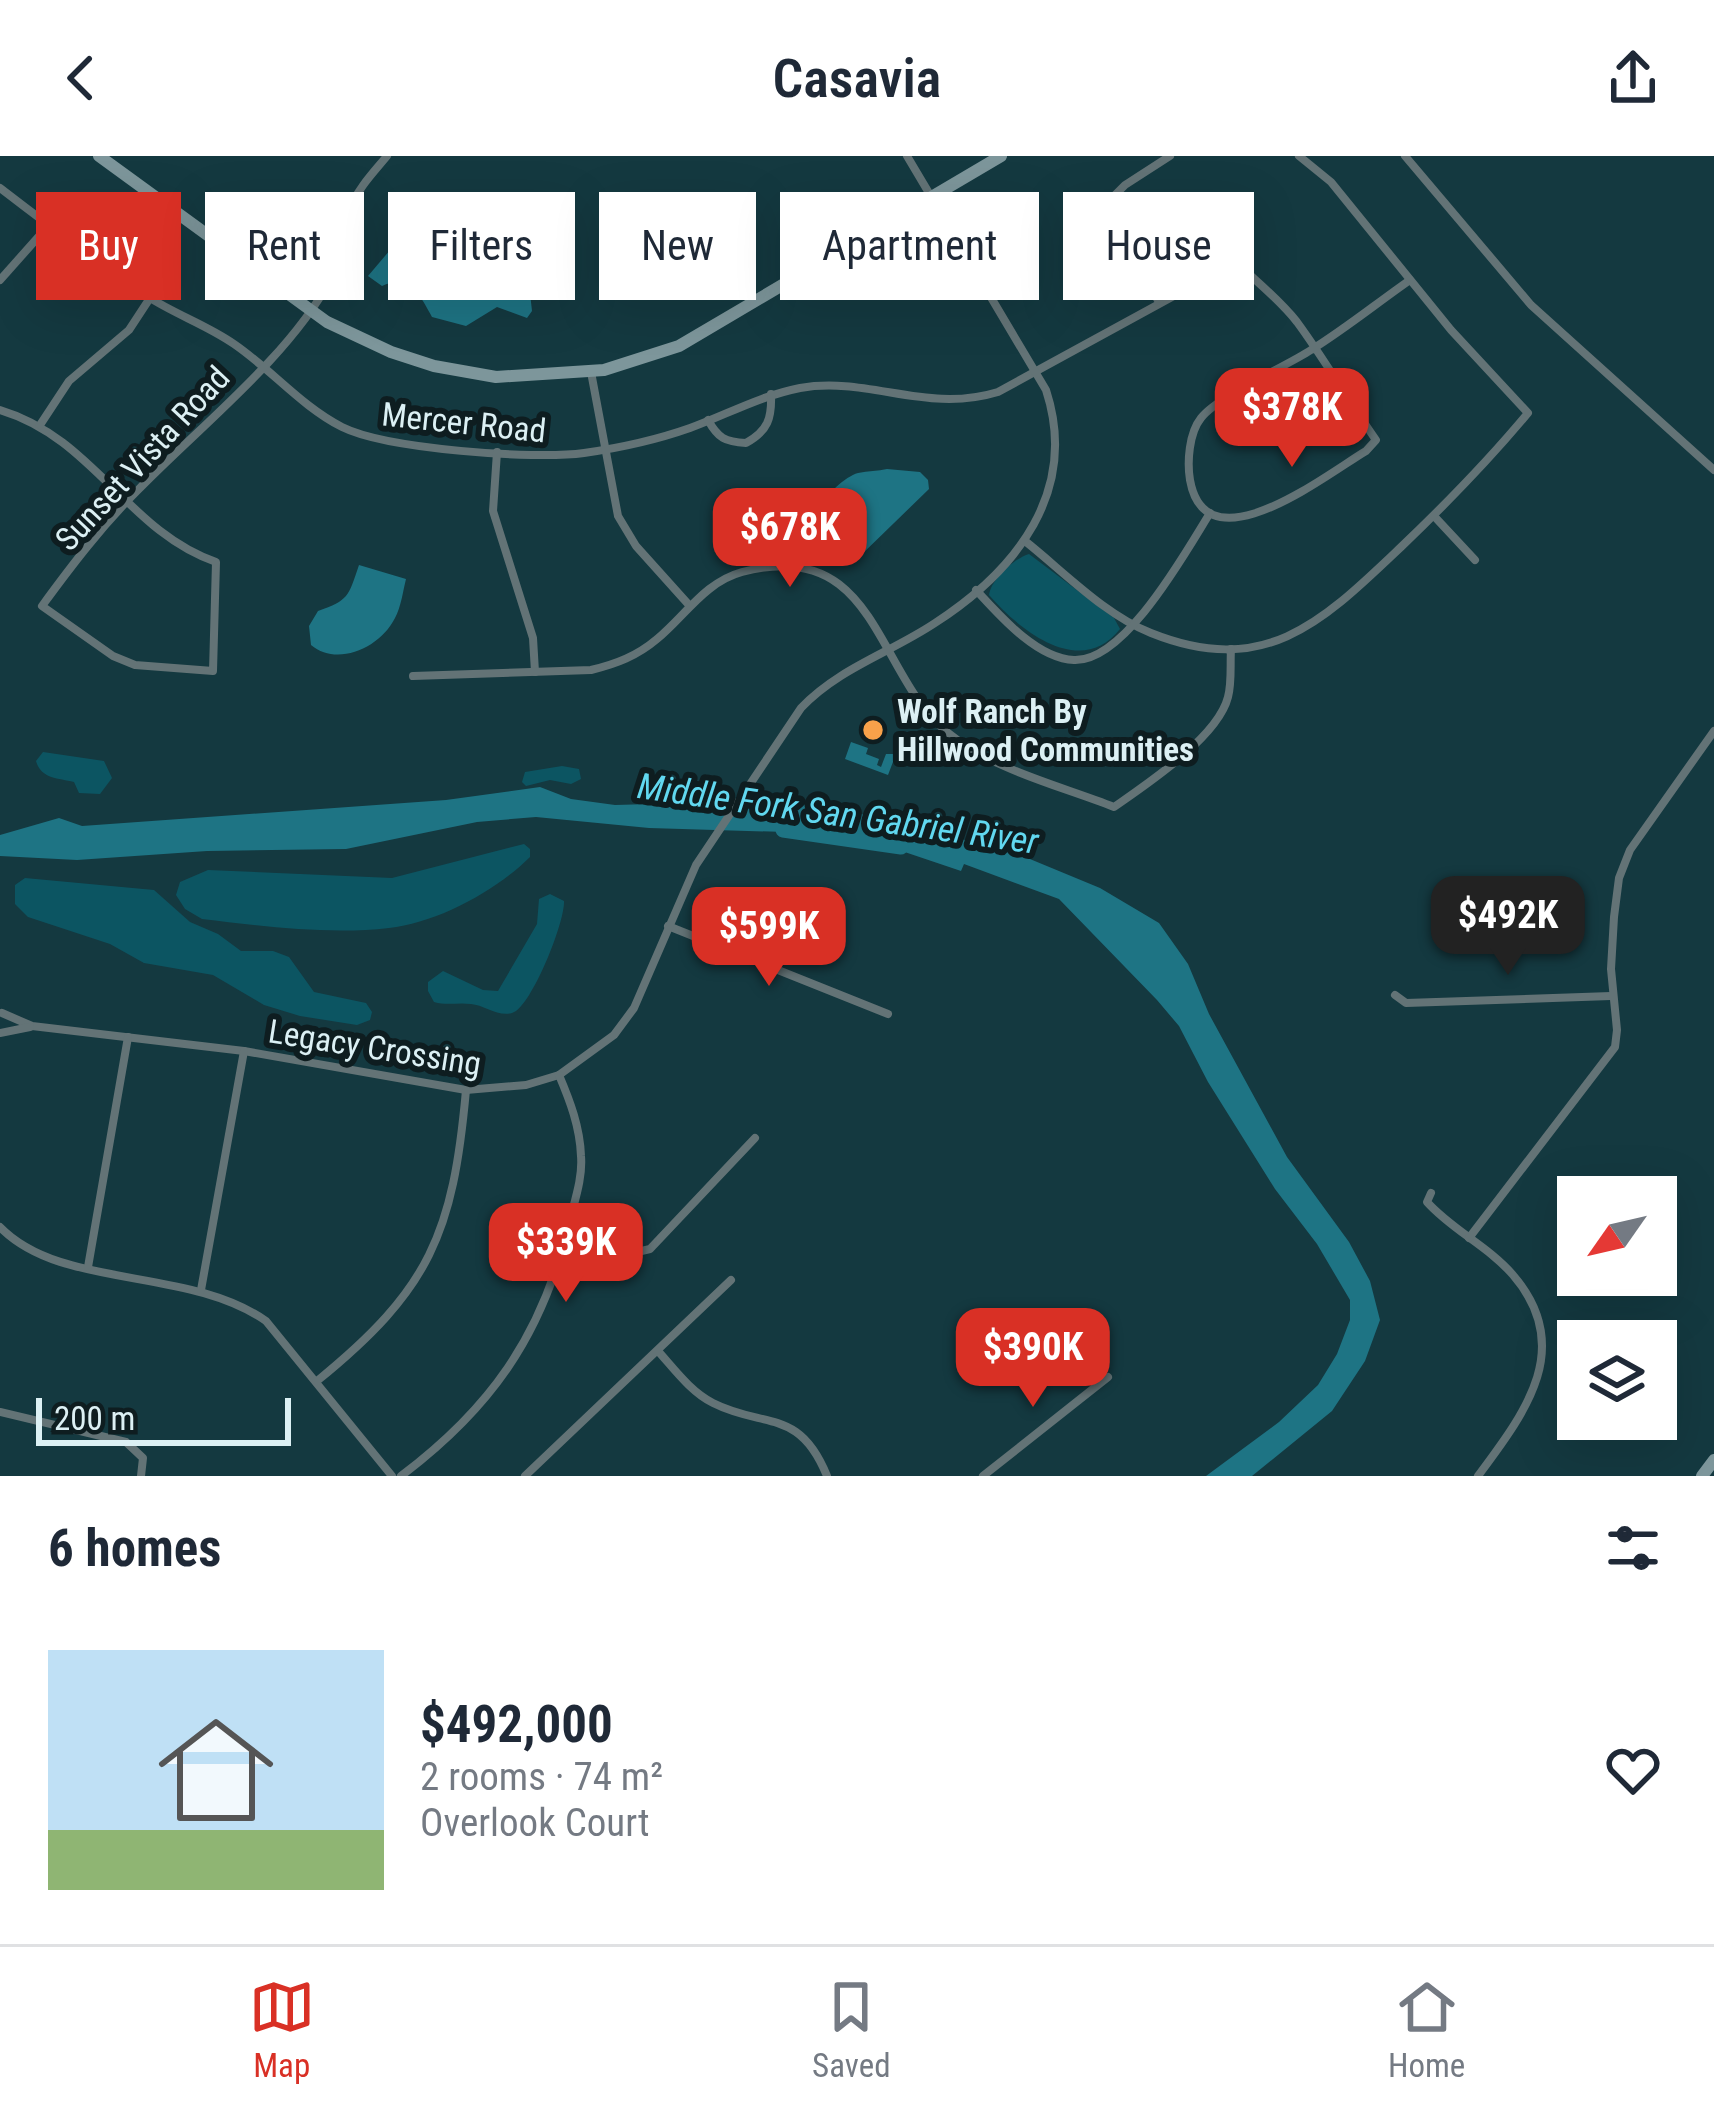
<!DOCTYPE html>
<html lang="en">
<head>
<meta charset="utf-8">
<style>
  body { margin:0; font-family:"Roboto Condensed",sans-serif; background:#f2f2f3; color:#1f2937; height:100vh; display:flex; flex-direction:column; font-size:45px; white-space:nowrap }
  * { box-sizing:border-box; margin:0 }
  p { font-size:39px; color:#747a83 }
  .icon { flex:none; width:66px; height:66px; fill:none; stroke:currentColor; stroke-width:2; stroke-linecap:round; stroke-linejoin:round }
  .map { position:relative; height:1320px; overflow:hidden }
  .drawer { display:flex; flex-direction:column; background:#fff; flex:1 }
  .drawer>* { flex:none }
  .top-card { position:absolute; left:36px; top:36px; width:1644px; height:108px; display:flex; gap:24px }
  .needle { width:78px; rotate:236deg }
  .buttons { position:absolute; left:1557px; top:1020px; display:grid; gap:24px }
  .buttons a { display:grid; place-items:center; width:120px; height:120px; border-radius:0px; background:#fff; box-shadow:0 12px 48px #0002; font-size:60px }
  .scale { position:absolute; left:36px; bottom:30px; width:255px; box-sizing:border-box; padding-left:12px; border:6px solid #dcf0f4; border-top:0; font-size:33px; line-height:42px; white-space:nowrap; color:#dcf0f4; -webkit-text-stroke:9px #0e1d20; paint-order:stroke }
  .price { position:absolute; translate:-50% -102px; padding:0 27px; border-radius:24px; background:#d93025; color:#fff; font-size:39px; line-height:78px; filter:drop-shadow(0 3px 6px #0008) }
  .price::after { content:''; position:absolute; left:50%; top:72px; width:36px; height:27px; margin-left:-18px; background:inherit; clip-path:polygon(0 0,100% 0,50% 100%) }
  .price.current { background:#222; color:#fff }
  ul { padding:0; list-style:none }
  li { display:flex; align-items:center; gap:36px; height:300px; padding:0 48px }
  li span { display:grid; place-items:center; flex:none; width:336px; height:240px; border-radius:0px; color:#555 }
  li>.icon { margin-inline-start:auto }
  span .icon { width:144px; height:144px; fill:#fffc; stroke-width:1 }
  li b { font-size:51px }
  h2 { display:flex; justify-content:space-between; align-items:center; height:144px; padding:0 48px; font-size:51px }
  .pill { padding:0 42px; border-radius:0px; background:#fff; box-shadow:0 12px 48px #0002; font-size:42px; line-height:108px }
  .pill.current { background:#d93025; color:#fff }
  header { display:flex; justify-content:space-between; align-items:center; height:156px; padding:0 48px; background:#fff; font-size:54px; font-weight:600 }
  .tab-bar { display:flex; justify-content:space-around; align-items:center; height:168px; border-top:3px solid #e0e1e3; background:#fff; font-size:33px; color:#747a83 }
  .tab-bar a { display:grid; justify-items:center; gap:6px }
  .tab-bar .current { color:#d93025 }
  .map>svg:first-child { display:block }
  .green { fill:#0c5562 }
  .water { fill:#1e7484 }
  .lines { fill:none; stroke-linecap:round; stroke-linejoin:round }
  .river { stroke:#1e7484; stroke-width:15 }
  .street { stroke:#637376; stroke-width:8 }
  .secondary { stroke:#7d969b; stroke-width:12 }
  .poi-dot { fill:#f8a14a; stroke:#0e1d20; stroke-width:4.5 }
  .labels { text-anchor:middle; stroke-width:12; stroke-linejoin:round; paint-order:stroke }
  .street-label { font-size:33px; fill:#dcf0f4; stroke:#0e1d20 }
  .poi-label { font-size:33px; font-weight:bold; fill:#dcf0f4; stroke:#0e1d20; text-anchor:start }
  .water-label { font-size:36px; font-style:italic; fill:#61d8f0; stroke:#0e1d20 }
</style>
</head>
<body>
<header><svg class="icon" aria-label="back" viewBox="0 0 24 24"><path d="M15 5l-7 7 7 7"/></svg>Casavia<svg class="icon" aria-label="share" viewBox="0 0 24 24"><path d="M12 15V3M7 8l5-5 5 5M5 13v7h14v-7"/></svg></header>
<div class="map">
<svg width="1714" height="1320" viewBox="0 0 1714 1320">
  <rect width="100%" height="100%" fill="#143940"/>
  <g class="green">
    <path d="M1029,398L1114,462L1120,473C1081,523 1020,475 989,439C991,423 1015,402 1029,398Z"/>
    <path d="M43,596L104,605L112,622L100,638L79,637L74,626C58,622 41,623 36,605Z"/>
    <polygon points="562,610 579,613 581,623 571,628 550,624 526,630 522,626 525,616"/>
    <path d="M524,688L530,693V701C496,735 437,767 389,772C329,779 262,770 202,763L185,753L176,739L180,726L208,714L392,722Z"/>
    <polygon points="25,722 154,734 190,766 218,778 241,795 273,795 289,801 314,836 366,847 372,856 370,864 357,869 300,860 264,849 213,819 144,807 110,788 28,761 15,748 15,729"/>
    <path d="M550,738L564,745C565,766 534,843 516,855C502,864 485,849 471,848C457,846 448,850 434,846L428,835V826L443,815L483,834L498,835L537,768L539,743Z"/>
  </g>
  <g class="water">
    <path d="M411,84L505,113L530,137L532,155L527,162L497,151L466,170L432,161C420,139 409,117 382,130L368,120L396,87Z"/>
    <path d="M887,313L920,316L928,324L929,333L858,402H838L805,390L801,381C807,361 837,323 858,317C868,315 878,315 887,313Z"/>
    <path d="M359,409L406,423C403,435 401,451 395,462C380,492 337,511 311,489L309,470L318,455C349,444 348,441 359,409Z"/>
    <polygon points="851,586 868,592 866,598 879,603 877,609 881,611 886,598 896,598 888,619 845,603"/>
    <polygon points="540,631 571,643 615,649 758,645 833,651 1013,696 1100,732 1159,767 1188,808 1209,858 1287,1001 1349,1086 1370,1125 1380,1164 1365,1205 1332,1255 1252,1320 1206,1320 1279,1266 1318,1229 1337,1198 1350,1164 1350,1144 1317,1088 1275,1033 1208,926 1179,870 1157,844 1059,743 964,708 961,715 872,685 818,677 649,672 536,661 477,666 346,693 207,695 77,704 0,700 0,679 59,662 82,670 446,644"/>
  </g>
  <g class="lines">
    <polyline class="river" points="783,674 901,691"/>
    <g class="street">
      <polyline points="1405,0 1531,149 1714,314"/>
      <path d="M0,32C48,69 97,106 147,140C174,158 207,169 234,188C272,214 301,250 342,271C386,293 534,304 584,297C619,292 656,284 690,272C728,258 760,240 800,232C869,220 926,258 998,236L1236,106C1257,126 1280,144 1297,166C1325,204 1349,246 1376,284L1366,295C1327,318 1206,414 1190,324C1187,306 1189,277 1201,262C1218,240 1285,211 1311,194C1345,173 1377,147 1410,124"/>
      <polyline points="0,124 49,69"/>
      <polyline points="1159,146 1102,52 1125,29 1170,0"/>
      <polyline points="591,216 618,360 636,390 689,449"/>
      <path d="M0,254C94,282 127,375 216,406L213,515L135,509L113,500L42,450C72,409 101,371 137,335C197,273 290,200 330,124C341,102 342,75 350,53C358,32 373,17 387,0"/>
      <path d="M708,264C718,282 725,286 746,287C768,275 772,262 771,238"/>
      <polyline points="40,269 69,225 129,174 150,142"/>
      <polyline points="497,296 493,355 533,482 535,516"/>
      <polyline points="1434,360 1475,404"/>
      <path d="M1025,385C1064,416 1105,459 1151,477C1266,523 1323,465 1401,391C1446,348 1488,305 1528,257L1451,174L1331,26L1299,0"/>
      <path d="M976,434C999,459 1037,503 1074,504C1125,506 1185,397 1210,357"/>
      <path d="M413,520L591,514C616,508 637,500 657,483C685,460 705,426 742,416C877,380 875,517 947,576C993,614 1058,629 1114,651C1147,628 1218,581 1228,541C1232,526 1230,509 1231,493"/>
      <polyline points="668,770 888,858"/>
      <polyline points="1395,839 1406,847 1611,840"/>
      <path d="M2,857L32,870L244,895L466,934L526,929L559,919L614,879L634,852L696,709L801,552C839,512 890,497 935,467C1017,414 1079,335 1046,234L907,0"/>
      <polyline points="0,877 30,871"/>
      <path d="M1431,1037L1427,1046C1452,1074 1488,1090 1513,1119C1576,1192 1524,1258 1478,1320"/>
      <path d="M0,1071C61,1134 187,1110 266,1165L392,1320"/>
      <polyline points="1469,1082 1615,891 1617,874 1611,813 1614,761 1619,722 1630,694 1714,575"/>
      <polyline points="564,1087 616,1101 650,1093 755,982"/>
      <polyline points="88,1111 128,881"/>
      <polyline points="201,1134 244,895"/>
      <path d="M658,1195C675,1214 691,1236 713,1247C764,1273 799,1251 827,1320"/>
      <path d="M317,1225C430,1133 453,1078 466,934"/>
      <polyline points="0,1256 126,1286 143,1302 141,1320"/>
      <path d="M401,1320C490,1253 541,1181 568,1072C573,1049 583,1024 581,1000C580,971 570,945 559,919"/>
      <polyline points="525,1320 731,1124"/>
      <polyline points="983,1320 1108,1221"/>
    </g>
    <g class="secondary">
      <polyline points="99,0 327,166 391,196 434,210 496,221 604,214 679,190 1001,0"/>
      <polyline points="1702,1320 1714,1304"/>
    </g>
  </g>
  <circle class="poi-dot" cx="873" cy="574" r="12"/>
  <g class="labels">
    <g class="street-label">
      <text transform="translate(464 266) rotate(6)" y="12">Mercer Road</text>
      <text transform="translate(142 302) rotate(-47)" y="12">Sunset Vista Road</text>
      <text transform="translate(375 891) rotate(9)" y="12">Legacy Crossing</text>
    </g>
    <g class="poi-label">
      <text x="897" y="567">Wolf Ranch By<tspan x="897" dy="38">Hillwood Communities</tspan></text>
    </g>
    <g class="water-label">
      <text transform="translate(838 657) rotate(8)" y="13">Middle Fork San Gabriel River</text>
    </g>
  </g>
</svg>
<div class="buttons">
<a><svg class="needle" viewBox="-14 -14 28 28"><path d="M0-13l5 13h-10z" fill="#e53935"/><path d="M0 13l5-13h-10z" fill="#747a83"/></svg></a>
<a><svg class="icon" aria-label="layers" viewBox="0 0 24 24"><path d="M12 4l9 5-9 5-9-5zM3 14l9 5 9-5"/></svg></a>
</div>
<div class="scale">200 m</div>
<b class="price" style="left:1292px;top:314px">$378K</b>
<b class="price" style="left:790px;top:434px">$678K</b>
<b class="price current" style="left:1508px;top:822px">$492K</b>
<b class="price" style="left:769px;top:833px">$599K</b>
<b class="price" style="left:566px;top:1149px">$339K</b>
<b class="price" style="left:1033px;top:1254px">$390K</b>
<div class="top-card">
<a class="pill current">Buy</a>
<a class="pill">Rent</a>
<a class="pill">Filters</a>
<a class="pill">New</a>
<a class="pill">Apartment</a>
<a class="pill">House</a>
</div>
</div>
<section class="drawer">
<h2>6 homes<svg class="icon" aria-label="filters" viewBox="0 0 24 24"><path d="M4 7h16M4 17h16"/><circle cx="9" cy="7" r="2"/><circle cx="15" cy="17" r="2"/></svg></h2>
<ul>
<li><span style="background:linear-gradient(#bfe0f5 75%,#8fb573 0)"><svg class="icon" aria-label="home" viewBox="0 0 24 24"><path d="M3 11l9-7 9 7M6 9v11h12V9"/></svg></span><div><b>$492,000</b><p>2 rooms · 74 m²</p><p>Overlook Court</p></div><svg class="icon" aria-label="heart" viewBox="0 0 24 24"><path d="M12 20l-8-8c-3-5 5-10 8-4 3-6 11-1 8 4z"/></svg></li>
</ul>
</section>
<nav class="tab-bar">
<a class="current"><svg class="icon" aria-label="map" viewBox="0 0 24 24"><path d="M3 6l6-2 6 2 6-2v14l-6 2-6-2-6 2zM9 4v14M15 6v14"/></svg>Map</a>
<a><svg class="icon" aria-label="saved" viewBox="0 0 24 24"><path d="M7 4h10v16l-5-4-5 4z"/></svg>Saved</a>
<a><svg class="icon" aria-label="home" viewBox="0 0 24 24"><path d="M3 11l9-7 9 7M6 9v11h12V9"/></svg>Home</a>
</nav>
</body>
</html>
